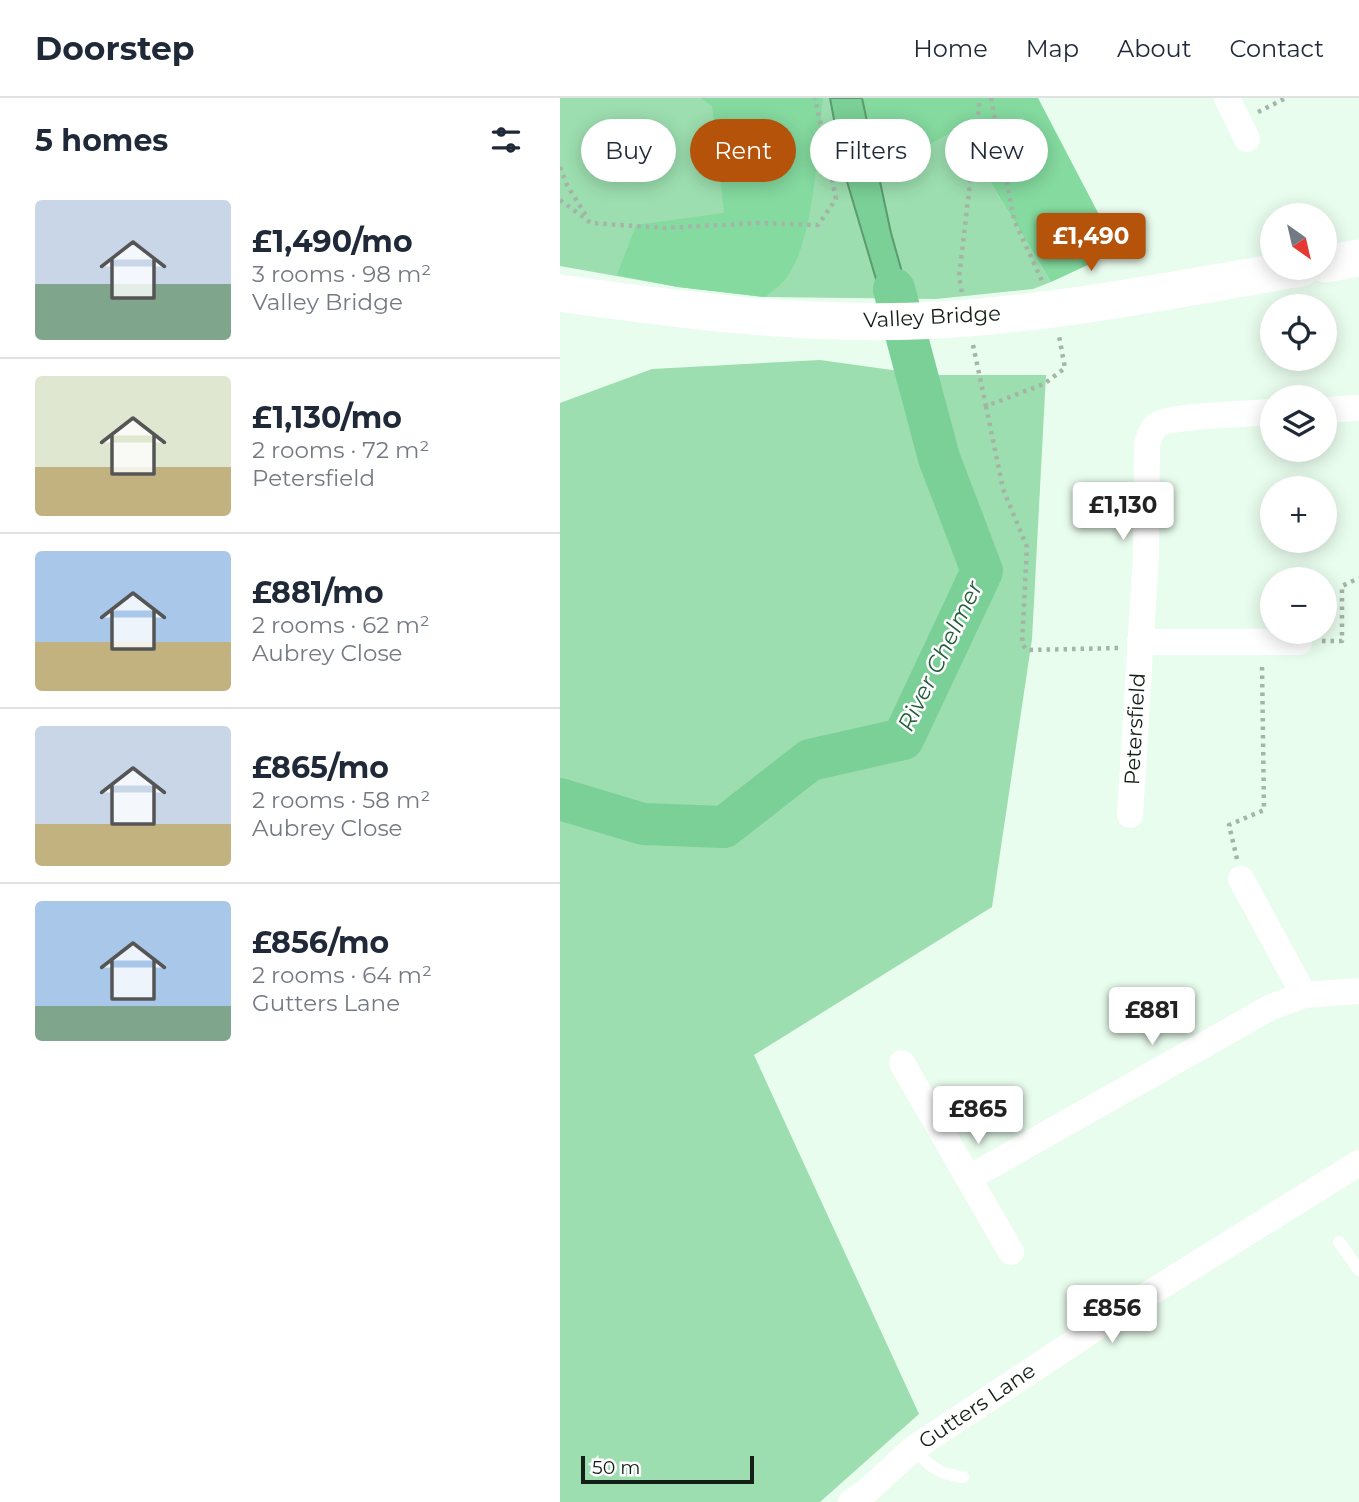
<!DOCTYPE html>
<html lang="en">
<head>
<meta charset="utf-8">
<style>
  body { margin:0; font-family:Montserrat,sans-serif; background:#f6f6f7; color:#1f2937; height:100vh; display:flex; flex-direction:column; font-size:26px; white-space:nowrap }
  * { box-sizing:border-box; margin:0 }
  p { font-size:23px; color:#747a83 }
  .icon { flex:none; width:38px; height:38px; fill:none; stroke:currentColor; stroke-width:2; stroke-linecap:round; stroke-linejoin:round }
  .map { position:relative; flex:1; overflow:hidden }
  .details { display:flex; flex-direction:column; background:#fff; width:560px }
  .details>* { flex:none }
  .hud { position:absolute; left:21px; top:21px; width:665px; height:63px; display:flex; gap:14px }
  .needle { width:46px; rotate:146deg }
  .tools { position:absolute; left:700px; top:105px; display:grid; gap:14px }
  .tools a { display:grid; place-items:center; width:77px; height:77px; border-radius:50%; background:#fff; box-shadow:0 4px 18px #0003; font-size:35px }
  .scale { position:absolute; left:21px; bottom:18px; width:173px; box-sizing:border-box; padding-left:7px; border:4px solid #142017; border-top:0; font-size:19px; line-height:24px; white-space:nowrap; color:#142017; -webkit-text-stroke:5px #fff; paint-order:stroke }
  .price { position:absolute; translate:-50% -60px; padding:0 16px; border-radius:7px; background:#fff; color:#222; font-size:23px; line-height:46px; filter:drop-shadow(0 2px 4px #0008) }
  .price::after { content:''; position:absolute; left:50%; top:42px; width:21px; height:16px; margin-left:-10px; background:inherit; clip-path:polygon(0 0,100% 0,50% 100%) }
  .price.active { background:#b45309; color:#fff }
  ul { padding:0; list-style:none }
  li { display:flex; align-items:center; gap:21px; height:175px; padding:0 35px }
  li+li { border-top:2px solid #e0e1e3 }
  li span { display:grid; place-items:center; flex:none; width:196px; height:140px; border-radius:7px; color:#555 }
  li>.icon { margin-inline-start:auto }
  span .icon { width:84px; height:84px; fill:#fffc; stroke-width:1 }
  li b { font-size:30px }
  h2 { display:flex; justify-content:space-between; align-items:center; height:84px; padding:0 35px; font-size:30px }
  .chip { padding:0 24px; border-radius:32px; background:#fff; box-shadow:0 4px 18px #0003; font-size:24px; line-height:63px }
  .chip.active { background:#b45309; color:#fff }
  header { display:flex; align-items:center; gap:42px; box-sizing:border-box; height:98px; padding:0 35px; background:#fff; border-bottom:2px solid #e0e1e3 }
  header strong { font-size:33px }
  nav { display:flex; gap:38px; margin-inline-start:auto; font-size:24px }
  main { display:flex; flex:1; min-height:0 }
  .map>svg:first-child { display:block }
  .green { fill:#9cdeaf }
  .forest { fill:#84da9f }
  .water { fill:#7ad096; stroke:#5b9b70; stroke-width:2 }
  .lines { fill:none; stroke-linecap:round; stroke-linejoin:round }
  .river { stroke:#7ad096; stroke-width:42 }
  .path { stroke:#a4b5a8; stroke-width:4.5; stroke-dasharray:3.5 5; stroke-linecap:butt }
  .lane { stroke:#fff; stroke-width:12 }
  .street { stroke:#fff; stroke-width:26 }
  .secondary { stroke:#fff; stroke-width:37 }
  .labels { text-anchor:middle; stroke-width:5; stroke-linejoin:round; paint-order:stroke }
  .street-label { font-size:21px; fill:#142017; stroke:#fff }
  .water-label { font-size:23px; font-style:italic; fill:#225f39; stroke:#fff }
</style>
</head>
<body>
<header>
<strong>Doorstep</strong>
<nav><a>Home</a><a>Map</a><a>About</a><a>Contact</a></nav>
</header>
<main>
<section class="details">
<h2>5 homes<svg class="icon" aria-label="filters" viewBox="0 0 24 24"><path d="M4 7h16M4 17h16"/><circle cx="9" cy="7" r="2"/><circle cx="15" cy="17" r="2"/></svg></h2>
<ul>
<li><span style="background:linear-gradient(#c9d6e8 60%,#7fa58c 0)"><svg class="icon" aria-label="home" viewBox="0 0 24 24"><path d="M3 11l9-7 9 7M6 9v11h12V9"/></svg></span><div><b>£1,490/mo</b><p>3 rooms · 98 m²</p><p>Valley Bridge</p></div></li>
<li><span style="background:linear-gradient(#dfe7d0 65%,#c2b280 0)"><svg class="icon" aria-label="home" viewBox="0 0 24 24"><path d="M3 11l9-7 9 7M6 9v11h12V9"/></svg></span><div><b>£1,130/mo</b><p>2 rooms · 72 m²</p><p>Petersfield</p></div></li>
<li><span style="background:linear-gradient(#a9c7e8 65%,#c2b280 0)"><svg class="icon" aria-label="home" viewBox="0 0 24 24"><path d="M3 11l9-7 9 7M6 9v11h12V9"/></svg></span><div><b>£881/mo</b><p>2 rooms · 62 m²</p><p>Aubrey Close</p></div></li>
<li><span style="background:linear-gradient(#c9d6e8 70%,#c2b280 0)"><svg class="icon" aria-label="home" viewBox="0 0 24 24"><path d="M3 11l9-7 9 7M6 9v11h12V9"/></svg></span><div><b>£865/mo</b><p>2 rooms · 58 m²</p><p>Aubrey Close</p></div></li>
<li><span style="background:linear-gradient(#a9c7e8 75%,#7fa58c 0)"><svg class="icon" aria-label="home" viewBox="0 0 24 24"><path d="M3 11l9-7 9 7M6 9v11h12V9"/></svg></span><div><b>£856/mo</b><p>2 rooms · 64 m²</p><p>Gutters Lane</p></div></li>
</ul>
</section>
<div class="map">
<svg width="799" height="1404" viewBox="0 0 799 1404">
  <rect width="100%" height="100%" fill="#e9fdee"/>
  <g class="green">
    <polygon points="0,0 302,0 319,76 398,31 491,184 473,191 376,201 205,199 118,189 0,168"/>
    <polygon points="260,262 368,277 486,277 472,541 432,809 194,957 359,1316 260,1404 0,1404 0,305 92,271"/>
  </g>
  <g class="forest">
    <path d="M141,0H263C257,47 255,151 222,185C217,190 211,194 205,199L118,189L57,177L76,127L164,115L152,8Z"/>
    <polygon points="302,0 478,0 558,153 491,184 398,31 319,76"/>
  </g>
  <polygon class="water" points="270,0 302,0 331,135 362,245 335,245 283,70"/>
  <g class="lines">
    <polyline class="river" points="0,701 83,726 164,729 250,662 343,641 422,473 379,360 334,191"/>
    <g class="path">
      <polyline points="431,0 454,122 482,183"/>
      <polyline points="698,14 726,0"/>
      <polyline points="0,69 7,87 28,121"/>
      <polyline points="0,102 31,125 104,130 197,125 258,127 276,101 255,0"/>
      <polyline points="402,194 399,179 420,0"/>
      <polyline points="413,247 426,308 484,286 505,270 499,238"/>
      <polyline points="426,308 443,391 467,449 462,546 467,552 559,550"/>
      <polyline points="762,543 782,543 782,488 799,480"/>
      <polyline points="677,761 669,727 704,712 702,566"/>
    </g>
    <g class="lane">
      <polyline points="779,1144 799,1172"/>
      <path d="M354,1350C369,1369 379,1376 403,1379"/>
    </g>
    <g class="street">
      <polyline points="667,0 687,41"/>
      <polyline points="765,312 799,310"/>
      <polyline points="580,544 739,544"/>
      <path d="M570,717L586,457L587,346C589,339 591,332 597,327C611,317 690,316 712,314"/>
      <polyline points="681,781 744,897"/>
      <polyline points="342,965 451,1154"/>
      <polyline points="409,1080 711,909 744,897 799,893"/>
      <polyline points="291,1404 306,1394 354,1350 566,1210 799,1065"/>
    </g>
    <g class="secondary">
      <polyline points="765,166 799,160"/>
      <path d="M0,195C126,213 252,229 380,222C501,215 621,190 741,170"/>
    </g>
  </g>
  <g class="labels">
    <g class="street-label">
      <text transform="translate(372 219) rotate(-3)" y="7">Valley Bridge</text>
      <text transform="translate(575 631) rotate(-87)" y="7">Petersfield</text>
      <text transform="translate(417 1308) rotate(-34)" y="7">Gutters Lane</text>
    </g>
    <g class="water-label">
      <text transform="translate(380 558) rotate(-64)" y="8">River Chelmer</text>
    </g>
  </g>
</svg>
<div class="tools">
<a><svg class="needle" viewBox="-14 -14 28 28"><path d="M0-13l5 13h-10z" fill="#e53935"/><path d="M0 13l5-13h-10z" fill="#747a83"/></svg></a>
<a><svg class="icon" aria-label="locate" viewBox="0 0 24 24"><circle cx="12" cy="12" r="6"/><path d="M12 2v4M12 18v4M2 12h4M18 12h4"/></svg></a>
<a><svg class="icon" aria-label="layers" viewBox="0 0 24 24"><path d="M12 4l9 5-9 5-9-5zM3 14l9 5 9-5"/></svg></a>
<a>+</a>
<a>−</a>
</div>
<div class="scale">50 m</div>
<b class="price active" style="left:531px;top:175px">£1,490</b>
<b class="price" style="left:563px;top:444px">£1,130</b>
<b class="price" style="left:592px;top:949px">£881</b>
<b class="price" style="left:418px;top:1048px">£865</b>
<b class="price" style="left:552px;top:1247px">£856</b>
<div class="hud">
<a class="chip">Buy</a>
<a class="chip active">Rent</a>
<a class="chip">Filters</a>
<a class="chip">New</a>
</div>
</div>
</main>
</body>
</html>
